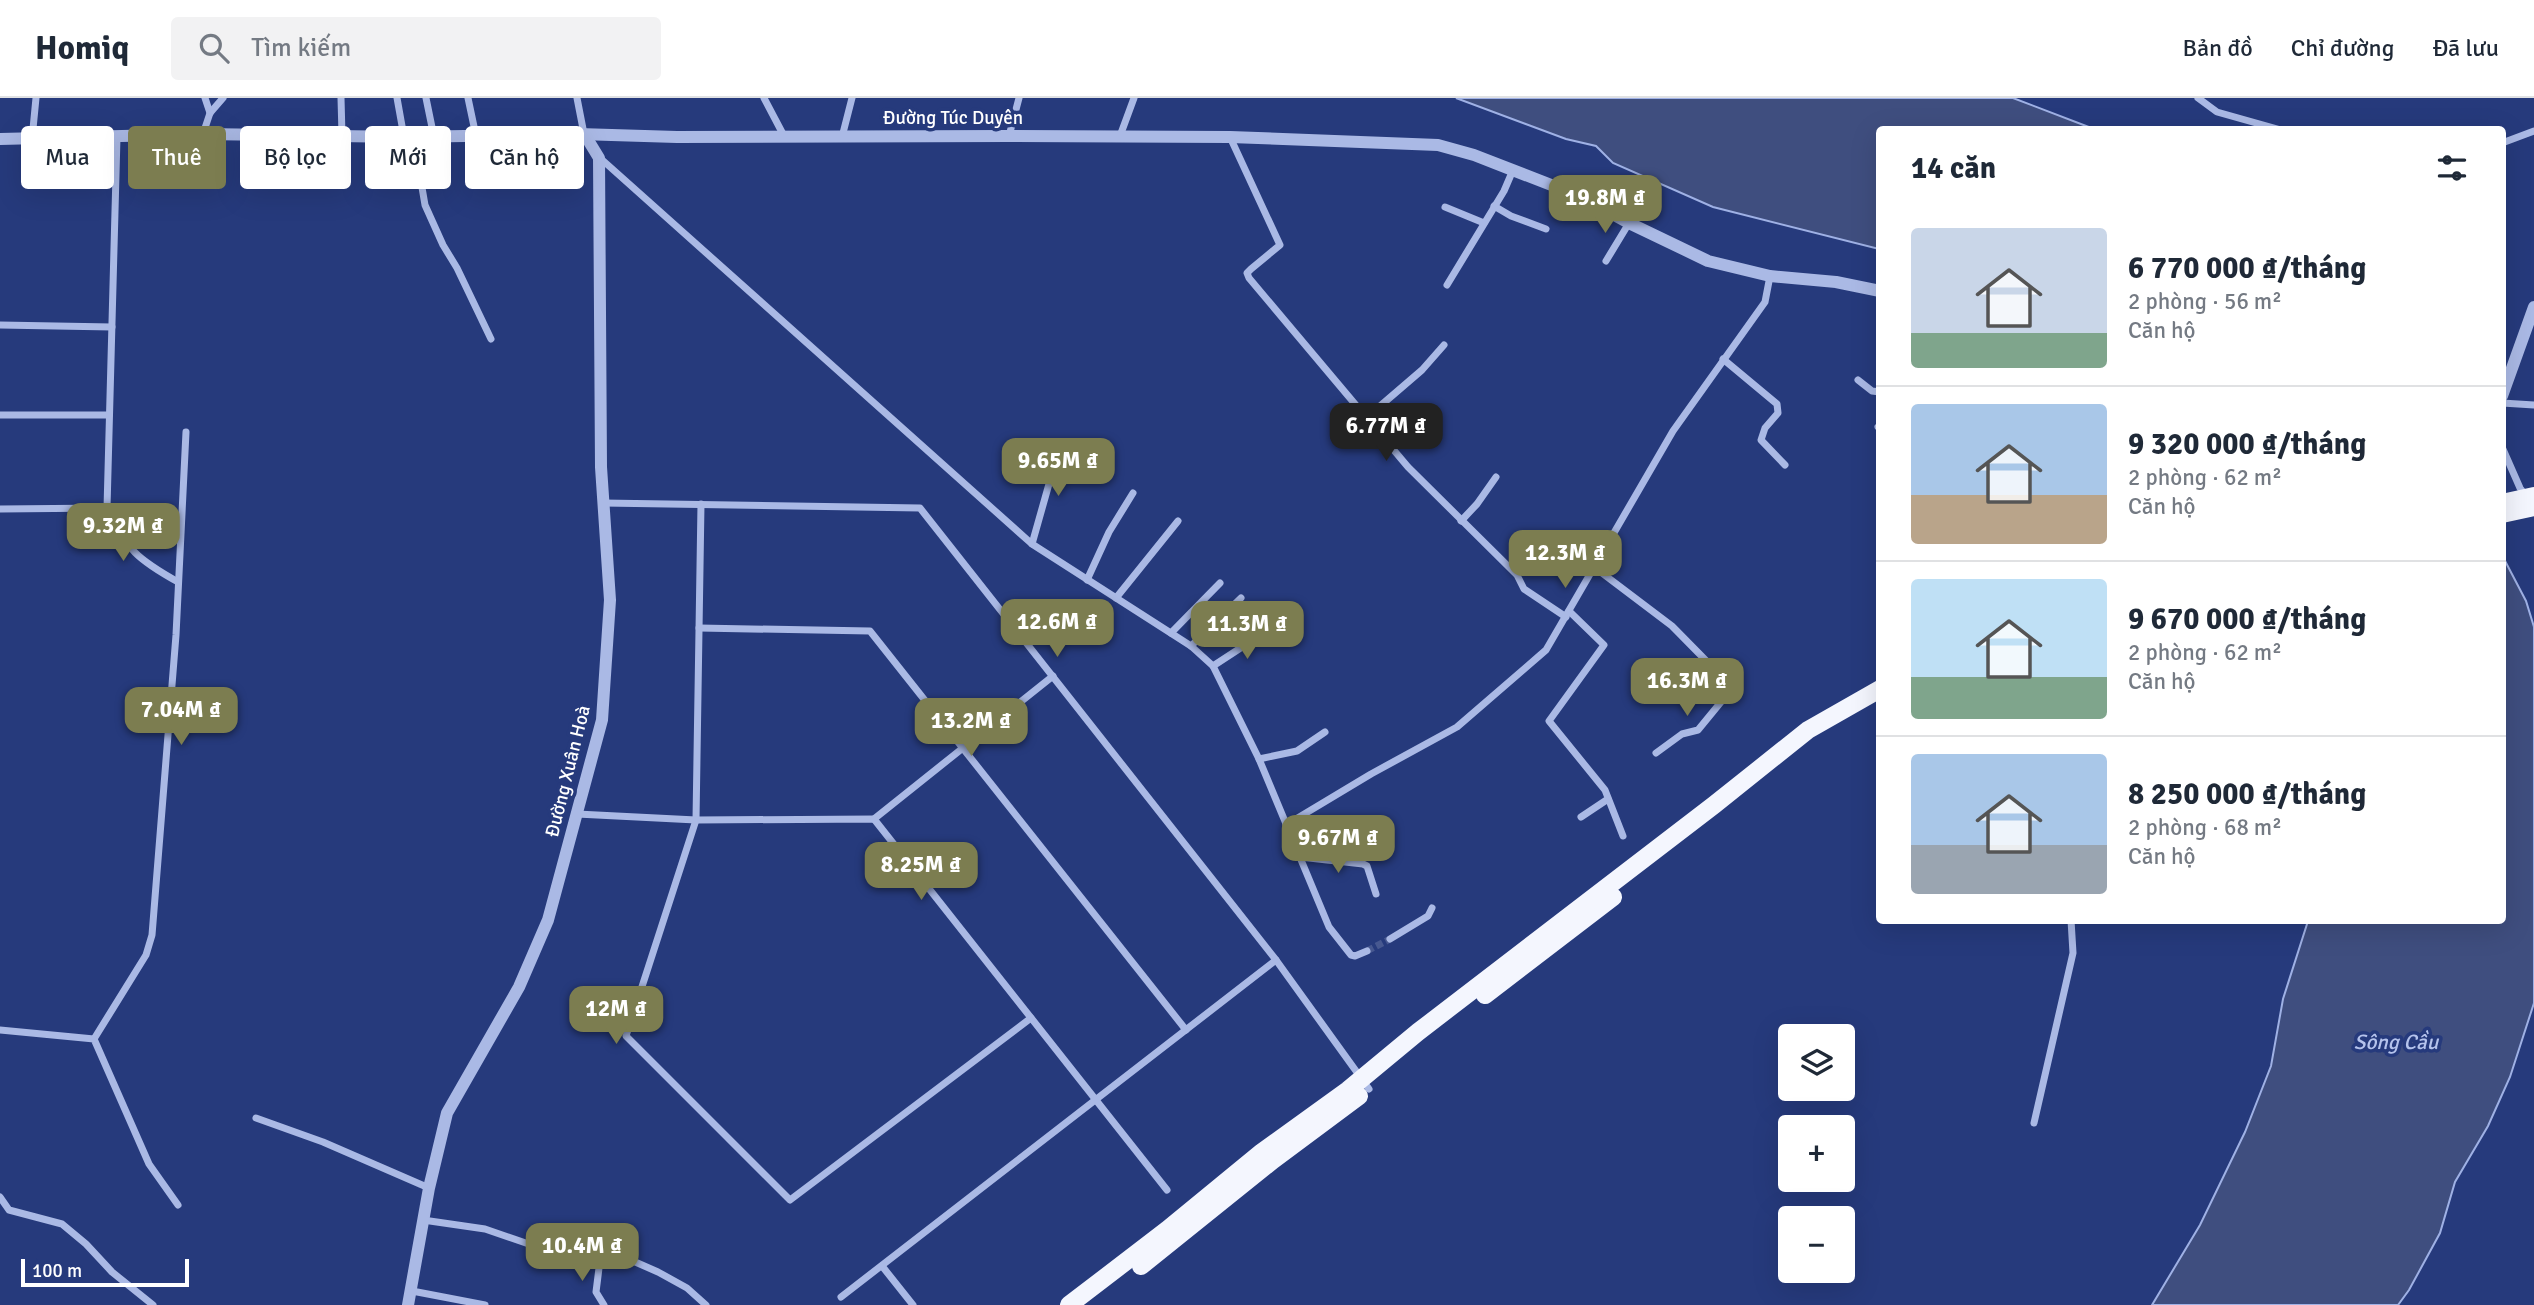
<!DOCTYPE html>
<html lang="vi">
<head>
<meta charset="utf-8">
<style>
  body { margin:0; font-family:Signika,sans-serif; background:#f2f2f3; color:#1f2937; height:100vh; display:flex; flex-direction:column; font-size:26px; white-space:nowrap }
  * { box-sizing:border-box; margin:0 }
  p { font-size:23px; color:#747a83 }
  .icon { flex:none; width:38px; height:38px; fill:none; stroke:currentColor; stroke-width:2; stroke-linecap:round; stroke-linejoin:round }
  .map { position:relative; flex:1; overflow:hidden }
  .sheet { position:absolute; left:1876px; top:28px; width:630px; height:798px; display:flex; flex-direction:column; background:#fff; border-radius:7px; box-shadow:0 7px 28px #0002 }
  .sheet>* { flex:none }
  .top-card { position:absolute; left:21px; top:28px; width:665px; height:63px; display:flex; gap:14px }
  .buttons { position:absolute; left:1778px; top:926px; display:grid; gap:14px }
  .buttons a { display:grid; place-items:center; width:77px; height:77px; border-radius:7px; background:#fff; box-shadow:0 7px 28px #0002; font-size:35px }
  .scale { position:absolute; left:21px; bottom:18px; width:168px; box-sizing:border-box; padding-left:7px; border:4px solid #fff; border-top:0; font-size:19px; line-height:24px; white-space:nowrap; color:#fff; -webkit-text-stroke:5px #263a7c; paint-order:stroke }
  .price { position:absolute; translate:-50% -60px; padding:0 16px; border-radius:14px; background:#7c7d50; color:#fff; font-size:23px; line-height:46px; filter:drop-shadow(0 2px 4px #0008) }
  .price::after { content:''; position:absolute; left:50%; top:42px; width:21px; height:16px; margin-left:-10px; background:inherit; clip-path:polygon(0 0,100% 0,50% 100%) }
  .price.current { background:#222; color:#fff }
  ul { padding:0; list-style:none }
  li { display:flex; align-items:center; gap:21px; height:175px; padding:0 35px }
  li+li { border-top:2px solid #e0e1e3 }
  li span { display:grid; place-items:center; flex:none; width:196px; height:140px; border-radius:7px; color:#555 }
  li>.icon { margin-inline-start:auto }
  span .icon { width:84px; height:84px; fill:#fffc; stroke-width:1 }
  li b { font-size:30px }
  h2 { display:flex; justify-content:space-between; align-items:center; height:84px; padding:0 35px; font-size:30px }
  .pill { padding:0 24px; border-radius:7px; background:#fff; box-shadow:0 7px 28px #0002; font-size:24px; line-height:63px }
  .pill.current { background:#7c7d50; color:#fff }
  header { display:flex; align-items:center; gap:42px; box-sizing:border-box; height:98px; padding:0 35px; background:#fff; border-bottom:2px solid #e0e1e3 }
  header strong { font-size:33px }
  nav { display:flex; gap:38px; margin-inline-start:auto; font-size:24px }
  .search { width:490px; height:63px; background:#f2f2f3; display:flex; align-items:center; gap:18px; box-sizing:border-box; padding:0 24px; border-radius:7px; color:#747a83; font-size:26px }
  .map>svg:first-child { display:block }
  .water { fill:#3f4e7f; stroke:#9fb1e5; stroke-width:2 }
  .lines { fill:none; stroke-linecap:round; stroke-linejoin:round }
  .minor-tunnel { stroke:#475890; stroke-width:7; stroke-dasharray:7 3.5; stroke-linecap:butt }
  .minor { stroke:#aab9e5; stroke-width:7 }
  .tertiary { stroke:#aab9e5; stroke-width:12 }
  .trunk { stroke:#f4f6fe; stroke-width:18 }
  .trunk-bridge { stroke:#f4f6fe; stroke-width:18 }
  .labels { text-anchor:middle; stroke-width:7; stroke-linejoin:round; paint-order:stroke }
  .street-label { font-size:19px; fill:#fff; stroke:#263a7c }
  .water-label { font-size:21px; font-style:italic; fill:#b5c3ec; stroke:#263a7c }
</style>
</head>
<body>
<header>
<strong>Homiq</strong>
<div class="search"><svg class="icon" aria-label="search" viewBox="0 0 24 24"><circle cx="10" cy="10" r="6"/><path d="M15 15l6 6"/></svg>Tìm kiếm</div>
<nav><a>Bản đồ</a><a>Chỉ đường</a><a>Đã lưu</a></nav>
</header>
<div class="map">
<svg width="2534" height="1207" viewBox="0 0 2534 1207">
  <rect width="100%" height="100%" fill="#263a7c"/>
  <g class="water">
    <polygon points="1456,0 2013,0 2094,31 1880,32 1879,151 1713,109 1613,65 1596,48 1566,41"/>
    <polygon points="2503,459 2526,503 2534,529 2534,905 2510,979 2488,1028 2455,1084 2440,1135 2409,1192 2398,1207 2152,1207 2200,1127 2245,1034 2271,968 2283,901 2308,823 2502,822"/>
  </g>
  <g class="lines">
    <polyline class="minor-tunnel" points="1367,853 1390,841"/>
    <g class="minor">
      <polyline points="205,0 210,15"/>
      <polyline points="341,0 342,37"/>
      <polyline points="397,0 404,39"/>
      <polyline points="426,0 434,39"/>
      <polyline points="468,0 476,38"/>
      <polyline points="577,0 584,36"/>
      <polyline points="764,0 784,38"/>
      <polyline points="2198,0 2217,14 2281,32"/>
      <polyline points="203,36 210,15 223,0"/>
      <polyline points="1009,38 1019,0"/>
      <polyline points="1120,38 1134,0"/>
      <polyline points="417,39 419,72 425,107 443,147 457,170 491,241"/>
      <polyline points="842,39 852,0"/>
      <polyline points="1230,39 1280,147 1251,171 1247,175 1249,180 1408,369 1517,477 1524,491 1566,519"/>
      <polyline points="32,41 36,0"/>
      <polyline points="2502,45 2534,33"/>
      <polyline points="600,60 1032,446 1191,548 1213,568 1259,661 1329,829 1351,857 1355,858 1367,853"/>
      <polyline points="1494,108 1511,118 1546,131"/>
      <polyline points="1445,109 1484,125"/>
      <polyline points="1606,163 1629,125"/>
      <polyline points="1447,187 1504,93 1513,72"/>
      <polyline points="0,227 112,229"/>
      <polyline points="1723,261 1777,306 1778,315 1765,330 1761,342 1785,367"/>
      <polyline points="1858,282 1872,293 1880,294"/>
      <polyline points="2502,305 2534,307"/>
      <polyline points="0,317 109,317"/>
      <polyline points="1365,321 1422,272 1444,247"/>
      <polyline points="1878,329 1880,328"/>
      <polyline points="2502,349 2520,390 2526,398"/>
      <polyline points="603,405 920,410 1276,862 1369,991"/>
      <polyline points="701,406 696,722 626,938 790,1102 1031,920"/>
      <path d="M107,410C128,453 137,461 178,484"/>
      <polyline points="0,411 107,410 117,39"/>
      <polyline points="1461,423 1477,406 1496,379"/>
      <polyline points="1032,446 1060,347"/>
      <polyline points="1594,469 1672,528 1731,588 1730,593 1698,632 1682,636 1656,655"/>
      <polyline points="1087,482 1109,434 1133,395"/>
      <polyline points="1116,500 1178,423"/>
      <polyline points="1569,513 1604,547 1549,623 1605,692 1623,738"/>
      <polyline points="699,530 870,533 1186,932"/>
      <polyline points="1171,535 1220,485"/>
      <polyline points="1191,548 1241,500"/>
      <polyline points="1213,568 1265,534"/>
      <polyline points="1259,661 1297,653 1325,634"/>
      <polyline points="577,716 696,722 874,721 1167,1092"/>
      <polyline points="1581,719 1608,701"/>
      <polyline points="874,721 1053,578"/>
      <polyline points="1286,727 1371,676 1457,629 1546,552 1673,333 1765,204 1770,178"/>
      <polyline points="1300,759 1363,766 1367,768 1376,796"/>
      <polyline points="1390,841 1428,818 1432,810"/>
      <polyline points="0,932 94,941 149,1066 178,1107"/>
      <polyline points="94,941 146,857 152,837 176,537 186,334"/>
      <polyline points="256,1020 323,1044 429,1090"/>
      <polyline points="2034,1025 2073,855 2071,822"/>
      <polyline points="0,1099 9,1112 62,1126 86,1146 112,1174 153,1207"/>
      <polyline points="423,1122 485,1131 552,1154 617,1156 658,1174 687,1190 706,1207"/>
      <polyline points="601,1154 596,1194 604,1207"/>
      <polyline points="882,1168 913,1207"/>
      <polyline points="412,1193 485,1207"/>
      <polyline points="841,1199 1276,862"/>
    </g>
    <g class="tertiary">
      <polyline points="0,41 203,36 404,39 579,36 677,39 1009,38 1230,39 1438,47 1474,57 1577,97 1629,125 1708,163 1770,178 1836,184 1880,193"/>
      <polyline points="2502,298 2534,209"/>
      <polyline points="408,1207 429,1090 447,1015 519,889 548,822 602,622 610,502 601,369 599,60 585,37"/>
    </g>
    <g class="trunk">
      <polyline points="2502,416 2534,409"/>
      <polyline points="1485,897 1613,799"/>
      <polyline points="1141,1168 1273,1062 1359,998"/>
      <polyline points="1069,1207 1167,1132 1262,1054 1348,992 1418,934 1714,707 1808,632 1880,591"/>
    </g>
    <polyline class="trunk-bridge" points="2502,405 2534,398"/>
  </g>
  <g class="labels">
    <g class="street-label">
      <text x="953" y="26">Đường Túc Duyên</text>
      <text transform="translate(567 673) rotate(-76)" y="7">Đường Xuân Hoà</text>
    </g>
    <g class="water-label">
      <text x="2396" y="951">Sông Cầu</text>
    </g>
  </g>
</svg>
<div class="buttons">
<a><svg class="icon" aria-label="layers" viewBox="0 0 24 24"><path d="M12 4l9 5-9 5-9-5zM3 14l9 5 9-5"/></svg></a>
<a>+</a>
<a>−</a>
</div>
<div class="scale">100 m</div>
<b class="price" style="left:1605px;top:137px">19.8M ₫</b>
<b class="price current" style="left:1386px;top:365px">6.77M ₫</b>
<b class="price" style="left:1058px;top:400px">9.65M ₫</b>
<b class="price" style="left:123px;top:465px">9.32M ₫</b>
<b class="price" style="left:1565px;top:492px">12.3M ₫</b>
<b class="price" style="left:1057px;top:561px">12.6M ₫</b>
<b class="price" style="left:1247px;top:563px">11.3M ₫</b>
<b class="price" style="left:1687px;top:620px">16.3M ₫</b>
<b class="price" style="left:181px;top:649px">7.04M ₫</b>
<b class="price" style="left:971px;top:660px">13.2M ₫</b>
<b class="price" style="left:1338px;top:777px">9.67M ₫</b>
<b class="price" style="left:921px;top:804px">8.25M ₫</b>
<b class="price" style="left:616px;top:948px">12M ₫</b>
<b class="price" style="left:582px;top:1185px">10.4M ₫</b>
<div class="top-card">
<a class="pill">Mua</a>
<a class="pill current">Thuê</a>
<a class="pill">Bộ lọc</a>
<a class="pill">Mới</a>
<a class="pill">Căn hộ</a>
</div>
<section class="sheet">
<h2>14 căn<svg class="icon" aria-label="filters" viewBox="0 0 24 24"><path d="M4 7h16M4 17h16"/><circle cx="9" cy="7" r="2"/><circle cx="15" cy="17" r="2"/></svg></h2>
<ul>
<li><span style="background:linear-gradient(#c9d6e8 75%,#7fa58c 0)"><svg class="icon" aria-label="home" viewBox="0 0 24 24"><path d="M3 11l9-7 9 7M6 9v11h12V9"/></svg></span><div><b>6 770 000 ₫/tháng</b><p>2 phòng · 56 m²</p><p>Căn hộ</p></div></li>
<li><span style="background:linear-gradient(#a9c7e8 65%,#b9a48a 0)"><svg class="icon" aria-label="home" viewBox="0 0 24 24"><path d="M3 11l9-7 9 7M6 9v11h12V9"/></svg></span><div><b>9 320 000 ₫/tháng</b><p>2 phòng · 62 m²</p><p>Căn hộ</p></div></li>
<li><span style="background:linear-gradient(#bfe0f5 70%,#7fa58c 0)"><svg class="icon" aria-label="home" viewBox="0 0 24 24"><path d="M3 11l9-7 9 7M6 9v11h12V9"/></svg></span><div><b>9 670 000 ₫/tháng</b><p>2 phòng · 62 m²</p><p>Căn hộ</p></div></li>
<li><span style="background:linear-gradient(#a9c7e8 65%,#9aa5b1 0)"><svg class="icon" aria-label="home" viewBox="0 0 24 24"><path d="M3 11l9-7 9 7M6 9v11h12V9"/></svg></span><div><b>8 250 000 ₫/tháng</b><p>2 phòng · 68 m²</p><p>Căn hộ</p></div></li>
</ul>
</section>
</div>
</body>
</html>
